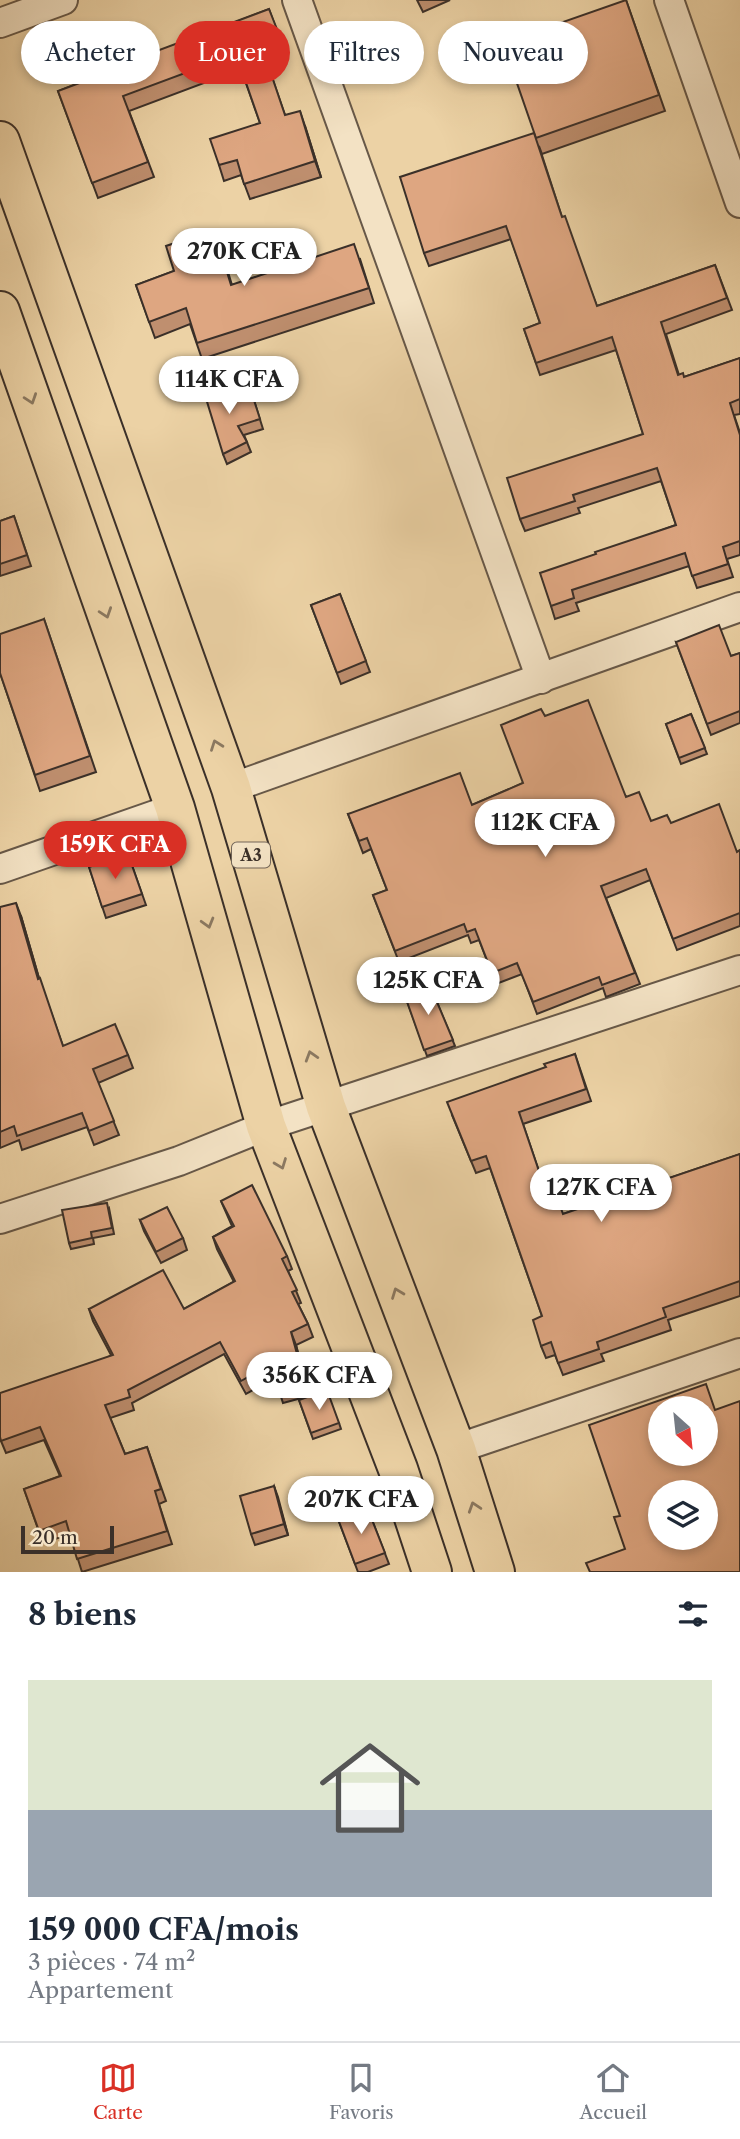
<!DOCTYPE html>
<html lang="fr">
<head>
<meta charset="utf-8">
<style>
  body { margin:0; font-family:"Libre Caslon Text",serif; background:#f6f6f7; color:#1f2937; height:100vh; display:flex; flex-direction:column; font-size:26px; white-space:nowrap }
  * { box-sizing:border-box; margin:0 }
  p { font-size:23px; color:#747a83 }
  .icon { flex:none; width:38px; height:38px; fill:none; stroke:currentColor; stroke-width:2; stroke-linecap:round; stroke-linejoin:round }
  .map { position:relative; height:1572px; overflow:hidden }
  .drawer { display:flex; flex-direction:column; background:#fff; flex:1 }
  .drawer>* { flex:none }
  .guide { position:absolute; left:21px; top:21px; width:698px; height:63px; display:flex; gap:14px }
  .needle { width:46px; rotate:153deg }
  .controls { position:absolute; left:648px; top:1396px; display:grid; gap:14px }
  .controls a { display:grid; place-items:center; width:70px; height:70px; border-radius:50%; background:#fff; box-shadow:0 4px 10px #0003; font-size:35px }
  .scale { position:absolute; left:21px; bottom:18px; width:93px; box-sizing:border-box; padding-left:7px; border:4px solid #3b3029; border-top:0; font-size:19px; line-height:24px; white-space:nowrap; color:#3b3029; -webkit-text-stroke:5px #f3e2c4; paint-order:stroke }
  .price { position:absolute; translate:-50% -60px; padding:0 16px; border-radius:24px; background:#fff; color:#222; font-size:23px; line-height:46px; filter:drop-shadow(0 2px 4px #0008) }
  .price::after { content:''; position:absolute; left:50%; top:42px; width:21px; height:16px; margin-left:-10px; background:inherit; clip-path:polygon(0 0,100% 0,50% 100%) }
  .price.current { background:#d93025; color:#fff }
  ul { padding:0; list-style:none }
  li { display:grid; align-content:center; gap:14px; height:371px; padding:0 28px }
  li+li { border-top:2px solid #e0e1e3 }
  li span { display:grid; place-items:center; height:217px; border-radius:0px; color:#555 }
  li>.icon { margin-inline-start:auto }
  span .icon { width:126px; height:126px; fill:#fffc; stroke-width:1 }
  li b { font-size:30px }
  h2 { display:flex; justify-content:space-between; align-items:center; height:84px; padding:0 28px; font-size:30px }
  .pill { padding:0 24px; border-radius:32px; background:#fff; box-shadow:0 4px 10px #0003; font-size:24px; line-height:63px }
  .pill.current { background:#d93025; color:#fff }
  .tab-bar { display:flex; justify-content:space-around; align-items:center; height:98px; border-top:2px solid #e0e1e3; background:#fff; font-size:19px; color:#747a83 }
  .tab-bar a { display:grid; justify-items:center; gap:4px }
  .tab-bar .current { color:#d93025 }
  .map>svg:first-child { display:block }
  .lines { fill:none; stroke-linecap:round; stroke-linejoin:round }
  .street-casing { stroke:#675848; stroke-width:32 }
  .highway-casing { stroke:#3b3029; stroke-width:42 }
  .street { stroke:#f3e2c4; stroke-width:28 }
  .highway { stroke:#ecd2a5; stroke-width:38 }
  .wall { fill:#bf8f6f; stroke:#3b3029; stroke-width:2 }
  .shaded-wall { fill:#9b745a; stroke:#3b3029; stroke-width:2 }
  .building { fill:#dea681; stroke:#3b3029; stroke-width:2; fill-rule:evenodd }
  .oneway { stroke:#8b7961 }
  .labels { text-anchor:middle; stroke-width:6; stroke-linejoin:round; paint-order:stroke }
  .shield { fill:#f3e2c4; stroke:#726558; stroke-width:2 }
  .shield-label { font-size:16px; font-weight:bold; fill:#3b3029 }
</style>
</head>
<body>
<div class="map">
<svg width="740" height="1572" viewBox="0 0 740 1572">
  <rect width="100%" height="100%" fill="#ecd2a5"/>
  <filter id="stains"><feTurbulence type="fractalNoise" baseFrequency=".00286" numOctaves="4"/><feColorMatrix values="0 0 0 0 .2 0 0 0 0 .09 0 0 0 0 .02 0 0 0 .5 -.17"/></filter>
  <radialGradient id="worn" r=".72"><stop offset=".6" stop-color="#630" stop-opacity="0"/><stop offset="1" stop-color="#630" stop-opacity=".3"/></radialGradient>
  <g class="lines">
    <g class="street-casing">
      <g id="street">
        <polyline points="297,0 541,679"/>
        <polyline points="669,0 740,203"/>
        <polyline points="0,23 63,0"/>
        <polyline points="231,788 740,607"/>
        <polyline points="0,869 175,808"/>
        <polyline points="0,1219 179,1161 266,1126 740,970"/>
        <polyline points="456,1449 740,1353"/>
      </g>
    </g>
    <g class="highway-casing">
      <g id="highway">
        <polyline points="0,141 231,788 326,1107 456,1449 495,1572"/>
        <polyline points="0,311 175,808 266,1126 398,1469 432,1572"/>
      </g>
    </g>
    <use href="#street" class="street"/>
    <use href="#highway" class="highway"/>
  </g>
  <g class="wall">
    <polygon points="417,0 450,0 423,12"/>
    <polygon points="626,0 665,111 542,154 539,146 562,217 597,306 715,265 732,310 666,334 679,375 684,377 740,358 740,414 734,415 740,433 740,555 727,559 733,577 697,588 689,566 576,603 579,611 555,619 551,606 596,554 676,525 661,481 578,508 580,513 525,531 520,519 643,434 616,350 540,375 524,329 540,323 511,239 429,266 424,253 534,133"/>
    <polygon points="269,9 285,53 266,60 285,115 305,126 321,177 250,199 241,175 224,181 219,165 260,123 241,69 129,111 154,177 98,198 58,91"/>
    <polygon points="220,246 232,285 360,259 374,303 202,359 190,324 155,338 136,285 174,271"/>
    <polygon points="252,394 263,429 244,435 251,452 227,464 223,454 225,402"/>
    <polygon points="14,516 31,566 0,576 0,521"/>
    <polygon points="340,594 370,672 341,684 311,605"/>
    <polygon points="44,619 96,772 40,791 0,673"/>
    <polygon points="676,642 731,656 740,653 740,723 711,735"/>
    <polygon points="691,714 707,754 681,764 666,724"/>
    <polygon points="545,716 651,821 671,823 737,852 740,850 740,926 677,950 650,880 606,898 640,984 606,997 603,988 537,1014 522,974 496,984 479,940 471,943 468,935 399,962 373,895 387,890 371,849 363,853 348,814 472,805 523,783"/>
    <polygon points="128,854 146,905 106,918 89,867"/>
    <polygon points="0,907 21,916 39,978 63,1046 128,1055 133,1068 98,1083 119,1135 94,1145 87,1127 22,1150 19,1140 0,1148"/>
    <polygon points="429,983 455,1046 427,1056 404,993"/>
    <polygon points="575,1054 591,1101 523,1124 542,1180 563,1214 740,1154 740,1296 668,1320 671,1330 601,1354 604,1361 563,1375 555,1355 546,1358 541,1346 542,1316 490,1168 476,1173 452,1115"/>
    <polygon points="221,1201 287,1256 292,1269 288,1271 301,1303 298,1304 308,1324 313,1337 296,1345 309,1396 283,1403 275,1378 246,1394 224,1354 132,1403 134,1410 110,1418 125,1454 147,1447 166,1501 159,1504 172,1544 82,1572 70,1534 43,1543 24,1489 60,1476 44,1440 6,1453 1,1441 111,1355 93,1321 89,1309 184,1309 234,1282 217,1249 213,1237 232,1226"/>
    <polygon points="109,1208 114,1234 93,1238 94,1244 71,1249 69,1243"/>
    <polygon points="140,1220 183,1238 187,1250 161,1263 144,1231"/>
    <polygon points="299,1400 339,1423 341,1429 313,1439"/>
    <polygon points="274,1486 288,1535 255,1545 251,1534"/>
    <polygon points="367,1507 389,1564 368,1572 358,1572 338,1519"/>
  </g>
  <g class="shaded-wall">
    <polygon points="300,111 305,126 321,177 315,161"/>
    <polygon points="16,903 21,916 43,992 38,979"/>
    <polygon points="291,1332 296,1345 309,1396 305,1383"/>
    <polygon points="274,1486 278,1497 288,1535 284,1524"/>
  </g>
  <g class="building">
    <polygon points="626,0 659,95 536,138 503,43"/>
    <polygon points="269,9 280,37 261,44 285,115 300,111 315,161 244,184 237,160 219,165 210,139 260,123 236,54 123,96 148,162 92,183 58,91 120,68 119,65"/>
    <polygon points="534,133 562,217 565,216 597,306 715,265 727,298 661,322 678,375 683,373 684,377 740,358 740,399 730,403 740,435 740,541 723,547 728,564 692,576 685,553 572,590 574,598 551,606 540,573 596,554 595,552 676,525 657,468 573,495 575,501 520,519 507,478 643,434 612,337 536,363 524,329 540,323 506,226 424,253 400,177"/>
    <polygon points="214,230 231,285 354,244 369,288 197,343 186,308 149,322 136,285 174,271 166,246"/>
    <polygon points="212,378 225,402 252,394 260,419 238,426 247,442 223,454 201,382"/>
    <polygon points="14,516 27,555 0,564 0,521"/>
    <polygon points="340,594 366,661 337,673 311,605"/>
    <polygon points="44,619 90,756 35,775 0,673 0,634"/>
    <polygon points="719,625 731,656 740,653 740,711 707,724 676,642"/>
    <polygon points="588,700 626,797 639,792 651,821 667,815 671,823 719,804 737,852 740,850 740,913 673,939 646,869 601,886 635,973 602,985 599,977 533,1002 517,963 492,973 475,929 467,932 464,924 395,951 373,895 387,890 367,838 359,841 348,814 460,773 472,805 523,783 501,725 541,709 545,716"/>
    <polygon points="691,714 705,748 679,758 666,724"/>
    <polygon points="128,854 142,894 102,907 89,867"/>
    <polygon points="16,903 38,979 40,978 63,1046 115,1024 128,1055 93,1069 114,1121 89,1131 82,1113 17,1136 14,1126 0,1132 0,907"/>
    <polygon points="429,983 453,1040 424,1050 404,993"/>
    <polygon points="575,1054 586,1089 519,1112 542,1180 550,1177 563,1214 740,1154 740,1281 663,1308 666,1317 597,1342 599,1349 558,1363 551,1342 541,1346 533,1320 542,1316 486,1156 471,1161 447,1102 546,1067 544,1064"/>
    <polygon points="252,1185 287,1256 282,1259 297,1290 292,1292 308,1324 291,1332 305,1383 278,1390 271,1364 241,1381 220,1342 128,1390 130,1397 105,1405 125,1454 147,1447 161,1489 155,1491 167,1531 77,1559 66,1521 39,1531 24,1489 61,1476 40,1427 1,1441 0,1437 0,1393 113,1355 89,1309 163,1270 184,1309 235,1281 213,1237 234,1226 221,1201"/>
    <polygon points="107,1203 112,1228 91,1232 92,1238 69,1243 62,1210"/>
    <polygon points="167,1207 183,1238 156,1252 140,1220"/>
    <path d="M706,1384L715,1410L740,1401V1572H590L586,1563L625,1549L614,1517L620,1516L589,1425ZM660,1409H705V1454H660ZM660,1493H705V1538H660Z"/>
    <polygon points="327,1390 339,1423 311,1433 299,1400"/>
    <polygon points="274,1486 284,1524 251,1534 240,1496"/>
    <polygon points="367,1507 385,1553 355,1564 338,1519"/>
  </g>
  <defs><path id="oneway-chevron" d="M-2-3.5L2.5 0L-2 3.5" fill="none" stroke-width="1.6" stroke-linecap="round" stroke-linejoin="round" transform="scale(1.75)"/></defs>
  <g class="oneway">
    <use href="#oneway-chevron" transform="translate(31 399) rotate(71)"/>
    <use href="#oneway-chevron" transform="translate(106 613) rotate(71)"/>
    <use href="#oneway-chevron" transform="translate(216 745) rotate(-110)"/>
    <use href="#oneway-chevron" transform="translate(208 923) rotate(74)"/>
    <use href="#oneway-chevron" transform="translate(311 1056) rotate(-107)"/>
    <use href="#oneway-chevron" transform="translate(281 1164) rotate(69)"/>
    <use href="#oneway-chevron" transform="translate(397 1293) rotate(-111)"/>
    <use href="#oneway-chevron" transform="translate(474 1507) rotate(-108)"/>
  </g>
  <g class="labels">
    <rect class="shield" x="232" y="842.5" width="38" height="25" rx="5"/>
    <g class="shield-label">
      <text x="251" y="861">A3</text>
    </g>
  </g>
  <rect width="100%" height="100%" filter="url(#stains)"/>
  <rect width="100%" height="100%" fill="url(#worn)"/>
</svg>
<div class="controls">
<a><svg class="needle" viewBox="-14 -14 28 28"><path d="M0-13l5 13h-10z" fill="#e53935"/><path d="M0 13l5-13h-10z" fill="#747a83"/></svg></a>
<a><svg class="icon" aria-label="layers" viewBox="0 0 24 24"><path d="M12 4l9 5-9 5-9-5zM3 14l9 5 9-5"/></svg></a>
</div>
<div class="scale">20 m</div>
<b class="price" style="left:244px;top:288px">270K CFA</b>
<b class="price" style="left:229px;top:416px">114K CFA</b>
<b class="price" style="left:545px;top:859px">112K CFA</b>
<b class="price current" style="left:115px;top:881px">159K CFA</b>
<b class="price" style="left:428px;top:1017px">125K CFA</b>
<b class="price" style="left:601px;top:1224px">127K CFA</b>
<b class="price" style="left:319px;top:1412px">356K CFA</b>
<b class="price" style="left:361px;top:1536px">207K CFA</b>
<div class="guide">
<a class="pill">Acheter</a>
<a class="pill current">Louer</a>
<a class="pill">Filtres</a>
<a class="pill">Nouveau</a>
</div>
</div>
<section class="drawer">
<h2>8 biens<svg class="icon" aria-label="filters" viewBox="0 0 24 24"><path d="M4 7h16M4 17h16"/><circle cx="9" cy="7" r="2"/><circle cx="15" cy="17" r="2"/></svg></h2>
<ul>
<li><span style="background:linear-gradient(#dfe7d0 60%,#9aa5b1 0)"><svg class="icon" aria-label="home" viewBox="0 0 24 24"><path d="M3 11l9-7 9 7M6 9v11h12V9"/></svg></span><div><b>159 000 CFA/mois</b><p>3 pièces · 74 m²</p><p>Appartement</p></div></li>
</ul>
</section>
<nav class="tab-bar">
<a class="current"><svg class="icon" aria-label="map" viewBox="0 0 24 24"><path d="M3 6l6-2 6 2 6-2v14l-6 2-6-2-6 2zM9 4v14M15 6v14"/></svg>Carte</a>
<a><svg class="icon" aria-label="saved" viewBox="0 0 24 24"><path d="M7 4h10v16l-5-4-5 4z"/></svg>Favoris</a>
<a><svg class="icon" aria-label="home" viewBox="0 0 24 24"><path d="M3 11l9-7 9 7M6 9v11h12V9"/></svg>Accueil</a>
</nav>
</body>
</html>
